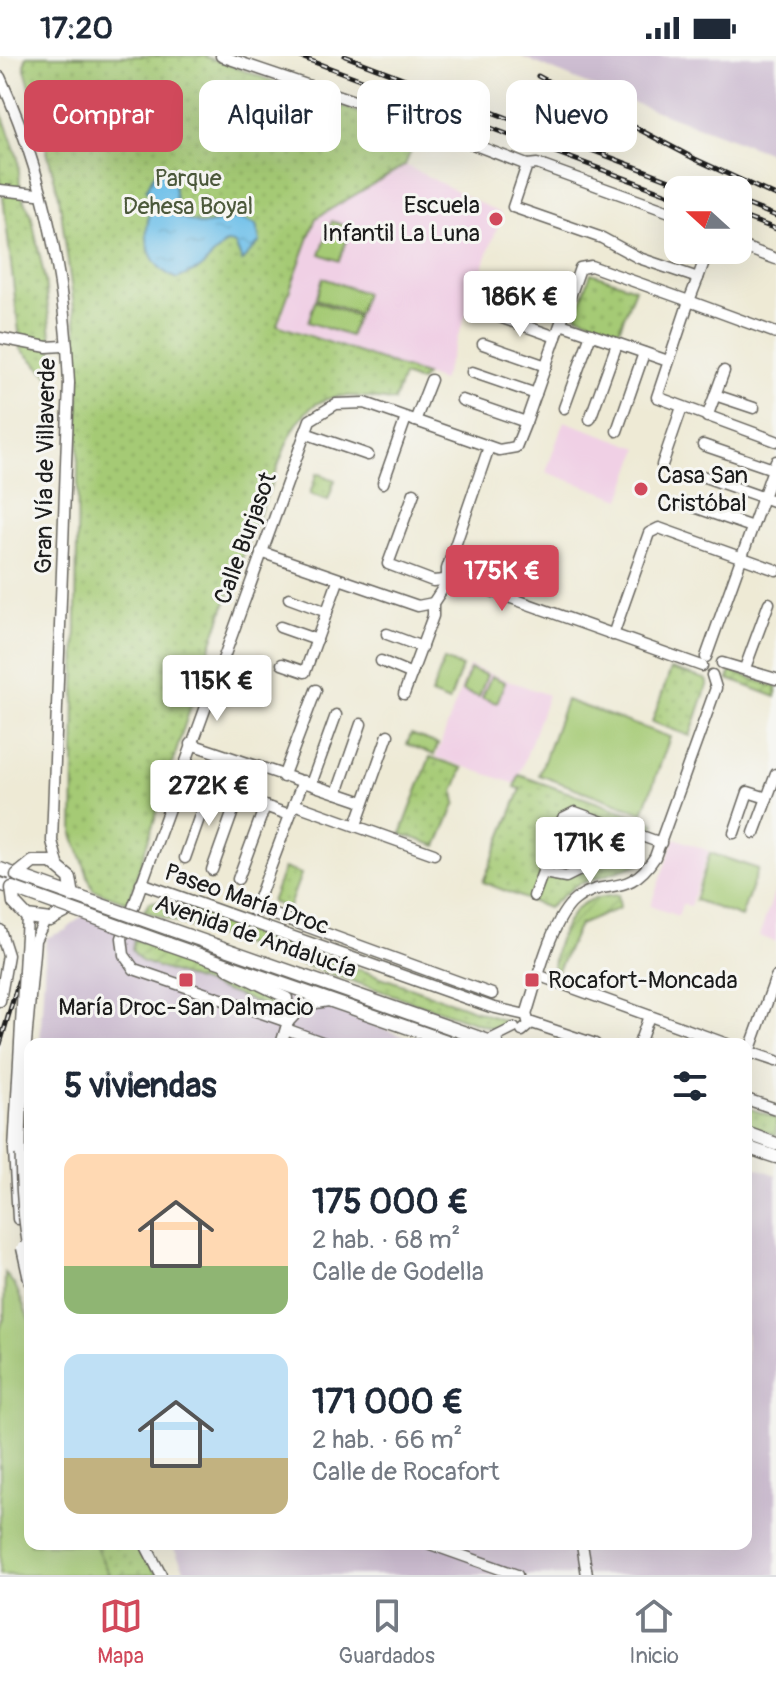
<!DOCTYPE html>
<html lang="es">
<head>
<meta charset="utf-8">
<style>
  body { margin:0; font-family:Pangolin,sans-serif; background:#f6f6f7; color:#1f2937; height:100vh; display:flex; flex-direction:column; font-size:30px; white-space:nowrap }
  * { box-sizing:border-box; margin:0 }
  p { font-size:26px; color:#747a83 }
  .icon { flex:none; width:44px; height:44px; fill:none; stroke:currentColor; stroke-width:2; stroke-linecap:round; stroke-linejoin:round }
  .map { position:relative; flex:1; overflow:hidden }
  .details { position:absolute; left:24px; top:982px; width:728px; height:512px; display:flex; flex-direction:column; background:#fff; border-radius:16px; box-shadow:0 8px 32px #0002 }
  .details>* { flex:none }
  .hud { position:absolute; left:24px; top:24px; width:728px; height:72px; display:flex; gap:16px }
  .needle { width:52px; rotate:291deg }
  .controls { position:absolute; left:664px; top:120px; display:grid; gap:16px }
  .controls a { display:grid; place-items:center; width:88px; height:88px; border-radius:16px; background:#fff; box-shadow:0 8px 32px #0002; font-size:40px }
  .price { position:absolute; translate:-50% -68px; padding:0 18px; border-radius:8px; background:#fff; color:#222; font-size:26px; line-height:52px; filter:drop-shadow(0 2px 4px #0008) }
  .price::after { content:''; position:absolute; left:50%; top:48px; width:24px; height:18px; margin-left:-12px; background:inherit; clip-path:polygon(0 0,100% 0,50% 100%) }
  .price.selected { background:#d1495b; color:#fff }
  ul { padding:0; list-style:none }
  li { display:flex; align-items:center; gap:24px; height:200px; padding:0 40px }
  li span { display:grid; place-items:center; flex:none; width:224px; height:160px; border-radius:16px; color:#555 }
  li>.icon { margin-inline-start:auto }
  span .icon { width:96px; height:96px; fill:#fffc; stroke-width:1 }
  li b { font-size:34px }
  h2 { display:flex; justify-content:space-between; align-items:center; height:96px; padding:0 40px; font-size:34px }
  .tag { padding:0 28px; border-radius:16px; background:#fff; box-shadow:0 8px 32px #0002; font-size:28px; line-height:72px }
  .tag.selected { background:#d1495b; color:#fff }
  .status { display:flex; justify-content:space-between; align-items:center; height:56px; padding:0 40px; background:#fff; direction:ltr }
  .status svg { height:22px; fill:currentColor }
  .menu { display:flex; justify-content:space-around; align-items:center; height:112px; border-top:2px solid #e0e1e3; background:#fff; font-size:22px; color:#747a83 }
  .menu a { display:grid; justify-items:center; gap:4px }
  .menu .selected { color:#d1495b }
  .map>svg:first-child { display:block }
  .built { fill:#f0d0e5 }
  .industrial { fill:#cebed2 }
  .grass { fill:#a5ca75; stroke:#607348; stroke-width:2 }
  .park { fill:url(#park-dots); stroke:#607348; stroke-width:2 }
  .garden { fill:url(#garden-furrows); stroke:#607348; stroke-width:2 }
  .water { fill:url(#water-ripples); stroke:#446e82; stroke-width:2 }
  .lines { fill:none; stroke-linecap:round; stroke-linejoin:round }
  .minor-casing { stroke:#66645d; stroke-width:13 }
  .major-casing { stroke:#66645d; stroke-width:15 }
  .minor { stroke:#fff; stroke-width:10 }
  .major { stroke:#fff; stroke-width:12 }
  .rail-casing { stroke:#1c1c1c; stroke-width:5 }
  .rail { stroke:#f6f6f2; stroke-width:2; stroke-dasharray:6; stroke-linecap:butt }
  .minor-bridge-casing { stroke:#66645d; stroke-width:13; stroke-linecap:butt }
  .major-bridge-casing { stroke:#66645d; stroke-width:15; stroke-linecap:butt }
  .minor-bridge { stroke:#fff; stroke-width:10 }
  .major-bridge { stroke:#fff; stroke-width:12 }
  .poi-dot { fill:#d1495b; stroke:#f6f6f2; stroke-width:3 }
  .labels { text-anchor:middle; stroke-width:6; stroke-linejoin:round; paint-order:stroke }
  .park-label { font-size:24px; fill:#4c593b; stroke:#f6f6f2 }
  .poi-label { font-size:24px; fill:#1c1c1c; stroke:#f6f6f2; text-anchor:start }
  .street-label { font-size:24px; fill:#1c1c1c; stroke:#f6f6f2 }
</style>
</head>
<body>
<div class="status"><b>17:20</b><svg viewBox="0 0 49 12"><path d="M0 12V9h3v3zM5 12V6h3v6zM10 12V3h3v9zM15 12V0h3v12zM26 1h20v11H26zM47 4h2v5h-2z"/></svg></div>
<div class="map">
<svg width="776" height="1519" viewBox="0 0 776 1519">
  <defs>
    <pattern id="park-dots" width="8" height="8" patternUnits="userSpaceOnUse" patternTransform="scale(2)"><rect width="8" height="8" fill="#a5ca75"/><path d="M2 2h.1M6 6h.1" fill="none" stroke="#8dad65" stroke-width="1.8" stroke-linecap="round"/></pattern>
    <pattern id="garden-furrows" width="10" height="10" patternUnits="userSpaceOnUse" patternTransform="scale(2)"><rect width="10" height="10" fill="#a5ca75"/><path d="M-1 1l2-2M0 10L10 0M9 11l2-2" fill="none" stroke="#8dad65"/></pattern>
    <pattern id="water-ripples" width="26" height="14" patternUnits="userSpaceOnUse" patternTransform="scale(2)"><rect width="26" height="14" fill="#6dbfe9"/><path d="M2 4q2-2 4 0t4 0M15 11q2-2 4 0t4 0" fill="none" stroke="#5ea4c7"/></pattern>
  </defs>
  <rect width="100%" height="100%" fill="#f6f6f2"/>
  <filter id="ink" filterUnits="userSpaceOnUse"><feTurbulence type="fractalNoise" baseFrequency=".0125" numOctaves="2"/><feDisplacementMap in="SourceGraphic" scale="16" xChannelSelector="R" yChannelSelector="G"/><feConvolveMatrix kernelMatrix="1 2 1 2 8 2 1 2 1" color-interpolation-filters="sRGB"/></filter>
  <filter id="wash" filterUnits="userSpaceOnUse"><feTurbulence type="fractalNoise" baseFrequency=".006" numOctaves="4" result="noise"/><feDisplacementMap in="SourceGraphic" scale="32" xChannelSelector="R" yChannelSelector="G"/><feGaussianBlur stdDeviation="1.8" result="paint"/><feColorMatrix in="noise" values="0 0 0 0 0 0 0 0 0 0 0 0 0 0 0 0 0 1.4 0 .05"/><feComposite in="paint" operator="in"/></filter>
  <g filter="url(#wash)">
    <rect width="100%" height="100%" fill="#eeead5"/>
    <g class="built">
      <polygon points="405,109 502,158 442,325 279,268 316,162"/>
      <polygon points="564,365 639,392 621,443 546,416"/>
      <polygon points="469,610 548,639 516,728 436,701"/>
      <polygon points="675,782 709,795 690,850 682,848 678,860 650,850"/>
      <polygon points="776,832 776,886 759,880"/>
    </g>
    <g class="industrial">
      <polygon points="520,0 776,0 776,99 610,38"/>
      <polygon points="82,860 424,988 40,988 46,882 66,874"/>
      <polygon points="746,1108 776,1119 776,1519 187,1519 172,1488 746,1488"/>
    </g>
    <g class="grass">
      <polygon points="332,165 351,172 339,205 320,198"/>
      <polygon points="323,222 365,237 358,258 316,243"/>
      <polygon points="315,245 357,260 350,280 308,266"/>
      <polygon points="444,604 462,611 449,646 431,639"/>
      <polygon points="470,613 487,619 479,641 462,635"/>
      <polygon points="491,620 505,626 497,647 482,642"/>
      <polygon points="566,644 670,681 643,757 539,719"/>
      <polygon points="411,678 438,688 434,699 407,688"/>
      <polygon points="710,797 758,813 741,861 695,844"/>
      <polygon points="5,1217 16,1231 30,1266 30,1488 107,1488 122,1519 0,1519 0,1273 4,1263"/>
    </g>
    <g class="park">
      <path d="M27,0H204L418,78L405,109L316,162L277,269L425,319L420,326L403,320L394,345C367,343 336,332 312,351C289,369 281,405 270,431C214,566 173,708 128,847L93,834L73,778L79,340L76,266L59,140L24,9Z"/>
      <polygon points="0,52 18,102 20,131 0,132"/>
      <polygon points="21,137 31,158 45,224 56,327 21,293 3,140"/>
      <polygon points="591,217 635,232 619,274 576,259"/>
      <polygon points="317,417 335,424 328,444 310,438"/>
      <polygon points="671,613 705,623 708,627 690,680 652,666"/>
      <polygon points="430,701 463,712 454,736 456,747 437,790 401,778"/>
      <polygon points="519,719 655,767 639,808 576,829 548,852 483,826 521,733 515,731"/>
      <polygon points="284,812 301,818 288,853 271,846"/>
      <polygon points="167,845 505,965 500,975 144,855 149,846"/>
      <polygon points="746,1051 776,1062 776,1080 746,1068"/>
      <polygon points="95,1488 141,1488 157,1519 109,1519"/>
    </g>
    <g class="garden">
      <polygon points="731,615 776,631 776,641 728,623"/>
      <path d="M618,839L620,852L579,869L555,921C548,901 566,856 586,846C595,841 607,840 618,839Z"/>
      <polygon points="134,883 268,937 279,945 279,950 272,952 141,905 132,894"/>
    </g>
    <path class="water" d="M159,109L172,113L178,160L201,169L239,162L256,169L260,186L242,205L235,188L226,187L200,213L177,223C144,209 141,176 154,146L146,134Z"/>
  </g>
  <g filter="url(#ink)">
    <g class="lines">
      <g class="minor-casing">
        <g id="minor">
          <polyline points="221,0 413,65 527,109"/>
          <path d="M0,21C44,118 65,221 69,327"/>
          <polyline points="0,134 37,138"/>
          <polyline points="678,159 537,108 527,109 513,151 602,182 639,202 698,222 708,194"/>
          <polyline points="738,189 776,203"/>
          <polyline points="506,235 564,255"/>
          <polyline points="491,258 556,281"/>
          <polyline points="561,268 668,305"/>
          <polyline points="776,277 689,245 657,341 776,385"/>
          <polyline points="0,282 47,291 63,290"/>
          <polyline points="483,288 546,310"/>
          <polyline points="472,316 536,338"/>
          <polyline points="715,339 754,352"/>
          <polyline points="462,344 526,366"/>
          <polyline points="564,352 591,278"/>
          <polyline points="707,361 724,315"/>
          <polyline points="590,363 617,288"/>
          <polyline points="415,365 431,324"/>
          <polyline points="617,375 644,297"/>
          <polyline points="305,377 368,399"/>
          <polyline points="703,389 773,413"/>
          <polyline points="662,409 682,351"/>
          <polyline points="699,419 776,446"/>
          <polyline points="383,427 406,362"/>
          <polyline points="414,437 388,508 433,525 455,523 469,527 702,610"/>
          <polyline points="683,447 752,471"/>
          <polyline points="261,496 418,550 433,547"/>
          <polyline points="447,526 447,513 489,391"/>
          <polyline points="289,542 327,556"/>
          <polyline points="280,571 317,584"/>
          <polyline points="387,578 422,591"/>
          <polyline points="613,579 649,477 659,472 776,514"/>
          <polyline points="706,601 776,405"/>
          <polyline points="381,605 412,618"/>
          <polyline points="722,607 776,623"/>
          <polyline points="282,608 305,616 338,525"/>
          <polyline points="745,612 769,547"/>
          <polyline points="404,638 433,560 433,547 447,526"/>
          <polyline points="191,688 363,746"/>
          <polyline points="180,720 290,759"/>
          <polyline points="283,721 316,634"/>
          <polyline points="311,728 336,659"/>
          <polyline points="337,737 361,668"/>
          <polyline points="294,748 434,798"/>
          <polyline points="356,769 388,679"/>
          <polyline points="734,777 748,736 767,742"/>
          <polyline points="754,777 776,718"/>
          <polyline points="185,802 210,731"/>
          <polyline points="545,812 549,818 566,821 586,811 605,767"/>
          <polyline points="212,814 238,741"/>
          <polyline points="238,823 265,750"/>
          <polyline points="141,827 491,951 526,959"/>
          <polyline points="534,840 563,762 575,756 661,787"/>
          <polyline points="256,852 492,938"/>
          <polyline points="254,855 303,725"/>
          <polyline points="0,874 8,899 0,945"/>
          <polyline points="227,913 287,942 288,966 281,988"/>
          <polyline points="540,920 727,988"/>
          <path d="M526,959C536,929 551,863 575,844C605,820 627,844 655,801L716,632L712,619"/>
          <polyline points="288,966 134,913 124,899 122,882 310,364 336,348 365,347 499,394 516,391 526,366 580,212 591,210 689,245 698,222"/>
          <polyline points="288,966 304,949 328,945"/>
          <polyline points="529,966 595,988"/>
          <polyline points="286,973 327,988"/>
          <polyline points="522,975 529,969 527,961"/>
          <polyline points="488,985 514,972"/>
          <polyline points="639,988 649,960"/>
          <polyline points="746,995 776,1005"/>
          <polyline points="749,996 776,921"/>
          <polyline points="746,1043 776,1053"/>
          <polyline points="14,1094 18,1163"/>
          <polyline points="145,1488 161,1519"/>
          <polyline points="430,1488 517,1519"/>
          <polyline points="582,1488 587,1519"/>
        </g>
      </g>
      <g class="major-casing">
        <g id="major">
          <polyline points="0,813 17,819 12,832 0,828"/>
          <polyline points="50,864 65,856 72,843"/>
          <polyline points="172,874 497,988"/>
          <polyline points="168,888 455,988"/>
          <polyline points="746,1077 776,1088"/>
          <polyline points="746,1091 776,1101"/>
        </g>
      </g>
      <use href="#minor" class="minor"/>
      <use href="#major" class="major"/>
      <g class="rail-casing">
        <g id="rail">
          <polyline points="298,0 678,142"/>
          <polyline points="345,0 696,134"/>
          <polyline points="538,20 695,103 776,140"/>
          <polyline points="738,145 776,160"/>
          <polyline points="738,159 776,173"/>
          <polyline points="0,988 32,880"/>
        </g>
      </g>
      <use href="#rail" class="rail"/>
      <g class="minor-bridge-casing">
        <g id="minor-bridge">
          <polyline points="58,808 52,785 69,327"/>
          <polyline points="14,1094 27,861"/>
          <polyline points="22,1192 30,1228"/>
          <path d="M30,1200C10,1097 27,988 35,884L44,866"/>
        </g>
      </g>
      <g class="major-bridge-casing">
        <g id="major-bridge">
          <polyline points="73,840 70,822 51,806 33,806 17,819 172,874"/>
          <polyline points="50,864 27,861 14,847 12,832 168,888"/>
        </g>
      </g>
      <use href="#minor-bridge" class="minor-bridge"/>
      <use href="#major-bridge" class="major-bridge"/>
    </g>
  </g>
  <g class="poi-dot">
    <circle cx="496" cy="163" r="8"/>
    <circle cx="641" cy="433" r="8"/>
    <rect x="178" y="916" width="16" height="16" rx="4"/>
    <rect x="524" y="916" width="16" height="16" rx="4"/>
  </g>
  <g class="labels">
    <g class="park-label">
      <text x="188" y="130">Parque<tspan x="188" dy="28">Dehesa Boyal</tspan></text>
    </g>
    <g class="poi-label">
      <text x="480" y="157" text-anchor="end">Escuela<tspan x="480" dy="28">Infantil La Luna</tspan></text>
      <text x="657" y="427">Casa San<tspan x="657" dy="28">Cristóbal</tspan></text>
      <text x="548" y="932">Rocafort-Moncada</text>
      <text x="186" y="959" text-anchor="middle">María Droc-San Dalmacio</text>
    </g>
    <g class="street-label">
      <text transform="translate(45 410) rotate(-89)" y="8">Gran Vía de Villaverde</text>
      <text transform="translate(245 482) rotate(-70)" y="8">Calle Burjasot</text>
      <text transform="translate(247 843) rotate(19)" y="8">Paseo María Droc</text>
      <text transform="translate(256 880) rotate(19)" y="8">Avenida de Andalucía</text>
    </g>
  </g>
</svg>
<div class="controls">
<a><svg class="needle" viewBox="-14 -14 28 28"><path d="M0-13l5 13h-10z" fill="#e53935"/><path d="M0 13l5-13h-10z" fill="#747a83"/></svg></a>
</div>
<b class="price" style="left:520px;top:283px">186K €</b>
<b class="price selected" style="left:502px;top:557px">175K €</b>
<b class="price" style="left:217px;top:667px">115K €</b>
<b class="price" style="left:209px;top:772px">272K €</b>
<b class="price" style="left:590px;top:829px">171K €</b>
<div class="hud">
<a class="tag selected">Comprar</a>
<a class="tag">Alquilar</a>
<a class="tag">Filtros</a>
<a class="tag">Nuevo</a>
</div>
<section class="details">
<h2>5 viviendas<svg class="icon" aria-label="filters" viewBox="0 0 24 24"><path d="M4 7h16M4 17h16"/><circle cx="9" cy="7" r="2"/><circle cx="15" cy="17" r="2"/></svg></h2>
<ul>
<li><span style="background:linear-gradient(#ffd9b3 70%,#8fb573 0)"><svg class="icon" aria-label="home" viewBox="0 0 24 24"><path d="M3 11l9-7 9 7M6 9v11h12V9"/></svg></span><div><b>175 000 €</b><p>2 hab. · 68 m²</p><p>Calle de Godella</p></div></li>
<li><span style="background:linear-gradient(#bfe0f5 65%,#c2b280 0)"><svg class="icon" aria-label="home" viewBox="0 0 24 24"><path d="M3 11l9-7 9 7M6 9v11h12V9"/></svg></span><div><b>171 000 €</b><p>2 hab. · 66 m²</p><p>Calle de Rocafort</p></div></li>
</ul>
</section>
</div>
<nav class="menu">
<a class="selected"><svg class="icon" aria-label="map" viewBox="0 0 24 24"><path d="M3 6l6-2 6 2 6-2v14l-6 2-6-2-6 2zM9 4v14M15 6v14"/></svg>Mapa</a>
<a><svg class="icon" aria-label="saved" viewBox="0 0 24 24"><path d="M7 4h10v16l-5-4-5 4z"/></svg>Guardados</a>
<a><svg class="icon" aria-label="home" viewBox="0 0 24 24"><path d="M3 11l9-7 9 7M6 9v11h12V9"/></svg>Inicio</a>
</nav>
</body>
</html>
